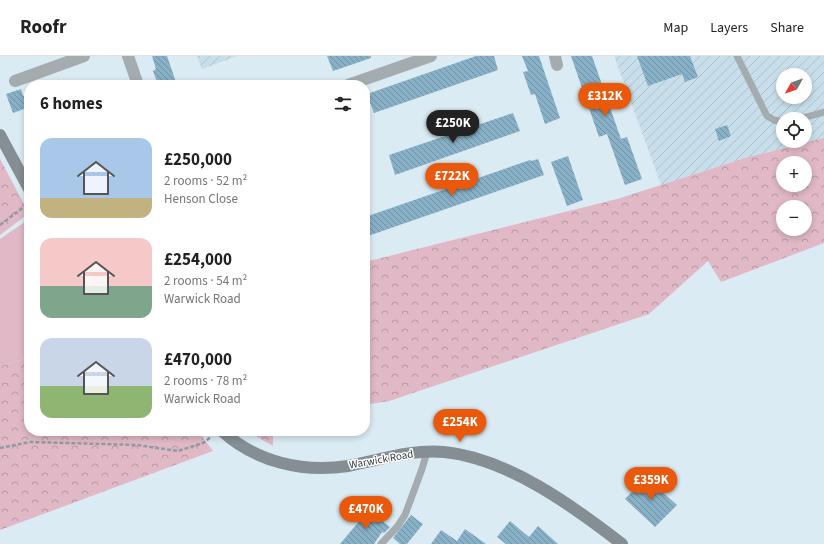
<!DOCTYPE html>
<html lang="en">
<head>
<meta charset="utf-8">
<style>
  body { margin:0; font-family:"Source Sans 3",sans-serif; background:#f6f6f6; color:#222; height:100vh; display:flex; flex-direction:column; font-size:15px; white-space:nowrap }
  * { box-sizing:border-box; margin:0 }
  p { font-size:13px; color:#767676 }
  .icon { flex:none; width:22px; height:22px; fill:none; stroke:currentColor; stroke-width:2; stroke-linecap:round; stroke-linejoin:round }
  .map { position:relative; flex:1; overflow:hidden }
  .details { position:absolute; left:24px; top:24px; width:346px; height:356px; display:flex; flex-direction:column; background:#fff; border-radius:16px; box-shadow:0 2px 6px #0003 }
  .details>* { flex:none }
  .needle { width:26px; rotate:230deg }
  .controls { position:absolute; left:776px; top:12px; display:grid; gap:8px }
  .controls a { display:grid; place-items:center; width:36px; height:36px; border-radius:50%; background:#fff; box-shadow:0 2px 6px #0003; font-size:20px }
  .price { position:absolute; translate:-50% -34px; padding:0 9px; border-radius:14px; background:#ea580c; color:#fff; font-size:13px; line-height:26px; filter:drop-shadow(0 1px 2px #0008) }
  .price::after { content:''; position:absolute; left:50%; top:24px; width:12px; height:9px; margin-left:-6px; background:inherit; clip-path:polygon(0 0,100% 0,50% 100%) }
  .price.active { background:#222; color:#fff }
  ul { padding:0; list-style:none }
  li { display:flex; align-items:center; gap:12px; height:100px; padding:0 16px }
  li span { display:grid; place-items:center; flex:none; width:112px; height:80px; border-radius:12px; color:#555 }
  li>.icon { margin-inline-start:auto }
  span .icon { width:48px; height:48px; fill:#fffc; stroke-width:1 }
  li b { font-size:17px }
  h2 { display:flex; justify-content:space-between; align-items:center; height:48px; padding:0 16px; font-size:17px }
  header { display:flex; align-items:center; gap:24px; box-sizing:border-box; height:56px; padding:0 20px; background:#fff; border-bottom:1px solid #e0e0e0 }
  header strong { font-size:19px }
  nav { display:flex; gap:22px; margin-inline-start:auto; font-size:14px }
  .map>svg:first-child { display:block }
  .industrial { fill:url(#industrial-furrows); fill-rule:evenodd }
  .grass { fill:#e0b8c6 }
  .forest { fill:url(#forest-crowns); fill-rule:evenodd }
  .building { fill:url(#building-back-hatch) }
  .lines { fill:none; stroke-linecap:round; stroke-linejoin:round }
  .path { stroke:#8f9ba0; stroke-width:2.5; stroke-dasharray:4 2; stroke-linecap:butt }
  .lane { stroke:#a5acaf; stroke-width:7 }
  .street { stroke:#a5acaf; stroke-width:12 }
  .secondary { stroke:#848e93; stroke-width:12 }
  .labels { text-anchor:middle; stroke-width:3; stroke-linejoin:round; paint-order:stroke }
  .street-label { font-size:11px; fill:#343a3d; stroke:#fff }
</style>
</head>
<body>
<header>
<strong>Roofr</strong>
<nav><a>Map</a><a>Layers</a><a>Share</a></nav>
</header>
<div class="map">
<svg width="824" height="488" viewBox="0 0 824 488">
  <defs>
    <pattern id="industrial-furrows" width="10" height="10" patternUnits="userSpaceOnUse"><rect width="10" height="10" fill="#c8dfeb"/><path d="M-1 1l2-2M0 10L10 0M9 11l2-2" fill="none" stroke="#acc0ca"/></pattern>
    <pattern id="forest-crowns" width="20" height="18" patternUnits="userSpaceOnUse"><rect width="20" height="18" fill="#e0b8c6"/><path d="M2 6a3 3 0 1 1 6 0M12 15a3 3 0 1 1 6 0" fill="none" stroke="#b697a2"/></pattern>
    <pattern id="building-back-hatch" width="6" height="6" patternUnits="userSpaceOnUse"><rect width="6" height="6" fill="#88b1c7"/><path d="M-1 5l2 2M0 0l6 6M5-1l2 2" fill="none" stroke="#7091a3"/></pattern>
  </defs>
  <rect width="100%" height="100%" fill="#dbebf3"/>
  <g class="industrial">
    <polygon points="197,0 238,0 202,13"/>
    <path d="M614,0H824V82L745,102L661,129ZM783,19H805V41H783ZM783,63H805V85H783Z"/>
  </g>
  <polygon class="grass" points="29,163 29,302 0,310 0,183"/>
  <g class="forest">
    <path d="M824,82V187L721,226L708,205L649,258L389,345L365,349V206L617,143L745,102ZM783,107H805V129H783ZM783,151H805V173H783Z"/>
    <polygon points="0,103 23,146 28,158 0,179"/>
    <polygon points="29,302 29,375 198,375 213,395 0,474 0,310"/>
    <polygon points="247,375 273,375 273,390"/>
  </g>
  <g class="building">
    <polygon points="152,0 167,0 177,29 158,29 153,15 156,13"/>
    <polygon points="327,0 371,0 371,2 333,15"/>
    <polygon points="476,0 494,0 498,14 374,57 367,38"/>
    <polygon points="522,0 539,0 560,62 545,68 535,38 531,39 523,16 528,15"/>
    <polygon points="571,0 592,0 621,83 627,81 642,123 625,129 607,78 599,81"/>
    <polygon points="637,0 690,0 698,21 685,26 682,18 648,30"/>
    <polygon points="21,33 23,40 29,38 29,51 13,57 6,38"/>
    <polygon points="513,57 520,75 395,119 389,99"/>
    <polygon points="727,69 731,80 719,85 715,73"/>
    <polygon points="568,100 583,144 567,150 551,106"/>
    <polygon points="538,103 544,119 365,181 365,161 530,104 531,105"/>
    <polygon points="650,417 663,430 660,434 677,449 655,471 625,443"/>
    <polygon points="364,451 390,471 384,477 382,476 374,488 340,488 361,463 359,461"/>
    <polygon points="411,459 423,468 407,488 400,488 393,482"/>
    <polygon points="510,465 529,481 538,470 558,488 506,488 497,481"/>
    <polygon points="465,473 486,488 431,488 441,474 457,485"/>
  </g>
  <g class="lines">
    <g class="path">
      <polyline points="0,169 29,147"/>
      <polyline points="0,392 30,386 137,389 178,395 203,387 211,381"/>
    </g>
    <g class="lane">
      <polyline points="737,0 767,60 774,64 783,66"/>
      <polyline points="799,63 824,56"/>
      <polyline points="381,488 397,471 405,459 422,413 427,396"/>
    </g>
    <g class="street">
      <polyline points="128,0 138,29"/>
      <polyline points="555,0 557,9"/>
      <polyline points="15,25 84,0"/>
      <polyline points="348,29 431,0"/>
    </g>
    <g class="secondary">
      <polyline points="0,79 29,133"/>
      <path d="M222,375C256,406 303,417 348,410C380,404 411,393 444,396C507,402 573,450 622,488"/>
    </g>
  </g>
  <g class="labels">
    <g class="street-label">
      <text transform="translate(381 403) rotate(-10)" y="4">Warwick Road</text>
    </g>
  </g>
</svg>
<div class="controls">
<a><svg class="needle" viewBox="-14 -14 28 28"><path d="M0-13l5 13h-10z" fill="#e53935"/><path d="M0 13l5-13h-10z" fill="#767676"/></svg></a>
<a><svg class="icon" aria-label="locate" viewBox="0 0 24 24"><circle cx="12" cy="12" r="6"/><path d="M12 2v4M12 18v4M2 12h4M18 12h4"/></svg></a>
<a>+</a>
<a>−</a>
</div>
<b class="price" style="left:605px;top:61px">£312K</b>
<b class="price active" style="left:453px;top:88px">£250K</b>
<b class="price" style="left:452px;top:141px">£722K</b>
<b class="price" style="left:460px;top:387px">£254K</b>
<b class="price" style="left:651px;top:445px">£359K</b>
<b class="price" style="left:366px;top:474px">£470K</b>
<section class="details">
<h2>6 homes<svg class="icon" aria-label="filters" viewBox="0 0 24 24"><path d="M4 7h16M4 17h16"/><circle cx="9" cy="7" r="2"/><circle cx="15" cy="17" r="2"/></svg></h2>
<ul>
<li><span style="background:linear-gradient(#a9c7e8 75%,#c2b280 0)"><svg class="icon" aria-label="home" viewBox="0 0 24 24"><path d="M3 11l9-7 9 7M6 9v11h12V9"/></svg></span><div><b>£250,000</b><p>2 rooms · 52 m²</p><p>Henson Close</p></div></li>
<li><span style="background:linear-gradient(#f6c9c9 60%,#7fa58c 0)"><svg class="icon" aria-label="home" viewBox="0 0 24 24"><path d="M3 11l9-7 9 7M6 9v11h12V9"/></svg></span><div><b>£254,000</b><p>2 rooms · 54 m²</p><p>Warwick Road</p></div></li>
<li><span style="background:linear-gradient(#c9d6e8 60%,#8fb573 0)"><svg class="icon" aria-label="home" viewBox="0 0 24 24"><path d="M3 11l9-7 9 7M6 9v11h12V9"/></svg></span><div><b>£470,000</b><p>2 rooms · 78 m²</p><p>Warwick Road</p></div></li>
</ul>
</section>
</div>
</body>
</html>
